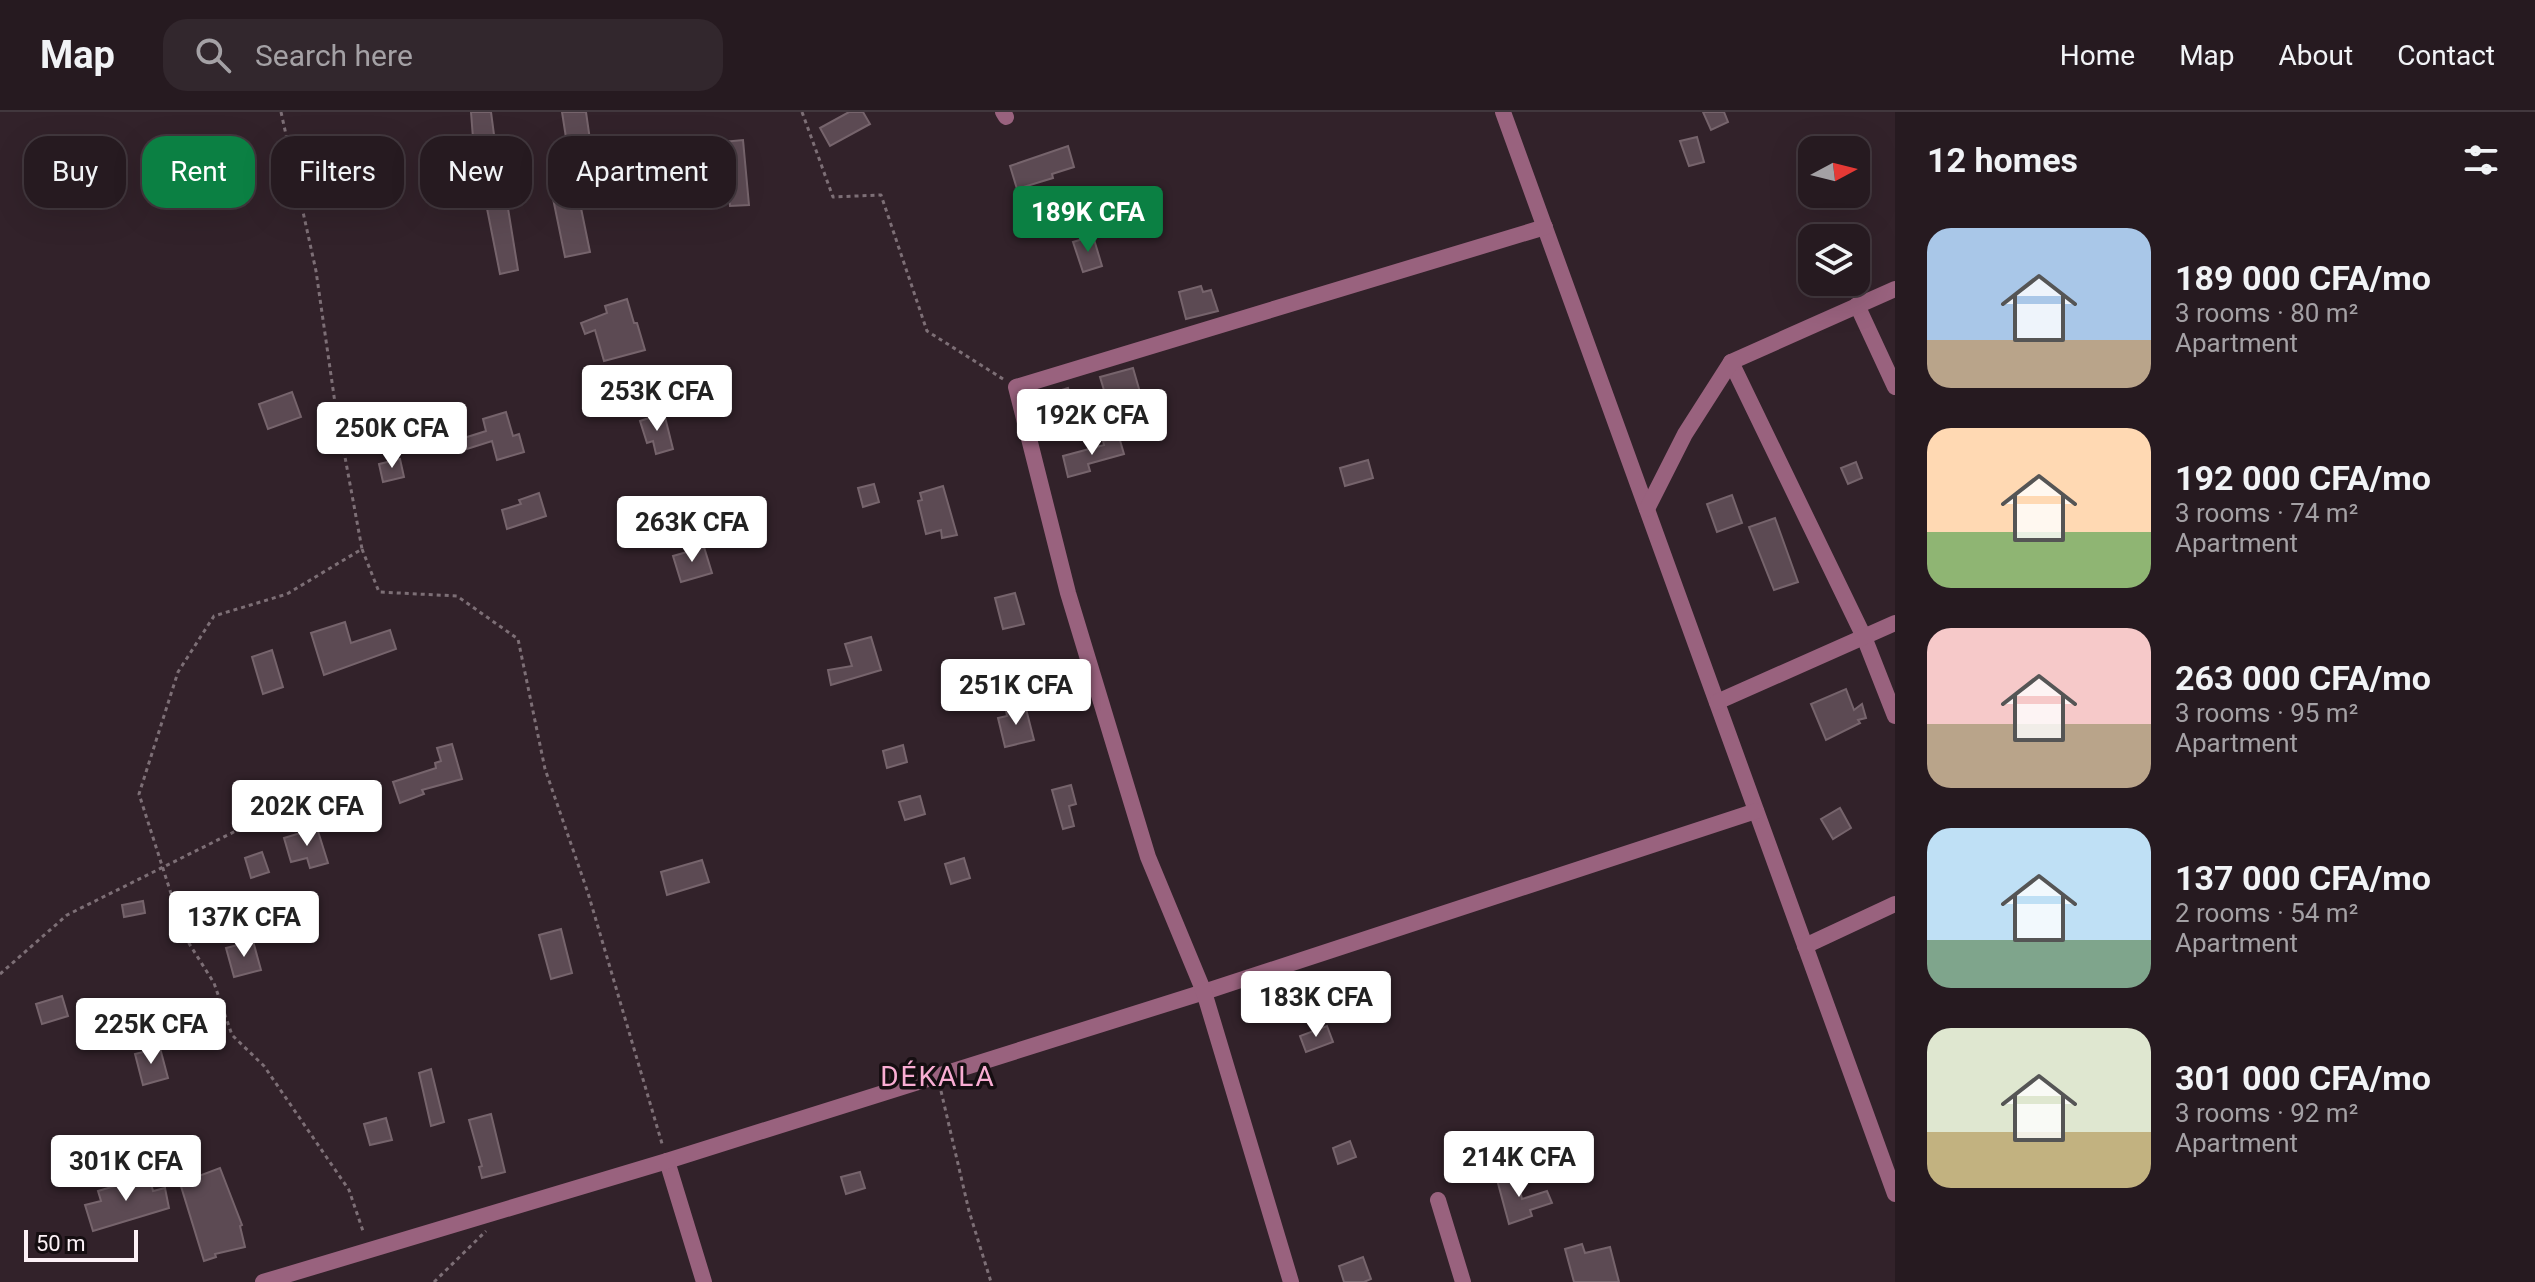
<!DOCTYPE html>
<html lang="en">
<head>
<meta charset="utf-8">
<style>
  body { margin:0; font-family:Roboto,sans-serif; background:#32272d; color:#f1f3f6; height:100vh; display:flex; flex-direction:column; font-size:30px; white-space:nowrap }
  * { box-sizing:border-box; margin:0 }
  p { font-size:26px; color:#a4a1a5 }
  .icon { flex:none; width:44px; height:44px; fill:none; stroke:currentColor; stroke-width:2; stroke-linecap:round; stroke-linejoin:round }
  .map { position:relative; flex:1; overflow:hidden }
  .sheet { display:flex; flex-direction:column; background:#261a20; width:640px }
  .sheet>* { flex:none }
  .top-card { position:absolute; left:24px; top:24px; width:760px; height:72px; display:flex; gap:16px }
  .needle { width:52px; rotate:83deg }
  .fabs { position:absolute; left:1798px; top:24px; display:grid; gap:16px }
  .fabs a { display:grid; place-items:center; width:72px; height:72px; border-radius:16px; background:#261a20; box-shadow:0 8px 32px #0002,0 0 0 2px #42383e; font-size:40px }
  .scale { position:absolute; left:24px; bottom:20px; width:114px; box-sizing:border-box; padding-left:8px; border:4px solid #fcf1f6; border-top:0; font-size:22px; line-height:28px; white-space:nowrap; color:#fcf1f6; -webkit-text-stroke:6px #150e11; paint-order:stroke }
  .price { position:absolute; translate:-50% -68px; padding:0 18px; border-radius:8px; background:#fff; color:#222; font-size:26px; line-height:52px; filter:drop-shadow(0 2px 4px #0008) }
  .price::after { content:''; position:absolute; left:50%; top:48px; width:24px; height:18px; margin-left:-12px; background:inherit; clip-path:polygon(0 0,100% 0,50% 100%) }
  .price.current { background:#0b8043; color:#fff }
  ul { padding:0; list-style:none }
  li { display:flex; align-items:center; gap:24px; height:200px; padding:0 32px }
  li span { display:grid; place-items:center; flex:none; width:224px; height:160px; border-radius:24px; color:#555 }
  li>.icon { margin-inline-start:auto }
  span .icon { width:96px; height:96px; fill:#fffc; stroke-width:1 }
  li b { font-size:34px }
  h2 { display:flex; justify-content:space-between; align-items:center; height:96px; padding:0 32px; font-size:34px }
  .chip { padding:0 28px; border-radius:24px; background:#261a20; box-shadow:0 8px 32px #0002,0 0 0 2px #42383e; font-size:28px; line-height:72px }
  .chip.current { background:#0b8043; color:#fff }
  header { display:flex; align-items:center; gap:48px; box-sizing:border-box; height:112px; padding:0 40px; background:#261a20; border-bottom:2px solid #42383e }
  header strong { font-size:38px }
  nav { display:flex; gap:44px; margin-inline-start:auto; font-size:28px }
  .search { width:560px; height:72px; background:#32272d; display:flex; align-items:center; gap:20px; box-sizing:border-box; padding:0 28px; border-radius:24px; color:#a4a1a5; font-size:30px }
  main { display:flex; flex:1; min-height:0 }
  .map>svg:first-child { display:block }
  .building { fill:#5c4a53; stroke:#76646c; stroke-width:2 }
  .lines { fill:none; stroke-linecap:round; stroke-linejoin:round }
  .path { stroke:#7d6f76; stroke-width:3; stroke-dasharray:4 4; stroke-linecap:butt }
  .street { stroke:#99627e; stroke-width:16 }
  .labels { text-anchor:middle; stroke-width:7; stroke-linejoin:round; paint-order:stroke }
  .quarter-label { font-size:28px; letter-spacing:2px; fill:#f9add3; stroke:#150e11 }
</style>
</head>
<body>
<header>
<strong>Map</strong>
<div class="search"><svg class="icon" aria-label="search" viewBox="0 0 24 24"><circle cx="10" cy="10" r="6"/><path d="M15 15l6 6"/></svg>Search here</div>
<nav><a>Home</a><a>Map</a><a>About</a><a>Contact</a></nav>
</header>
<main>
<div class="map">
<svg width="1895" height="1170" viewBox="0 0 1895 1170">
  <rect width="100%" height="100%" fill="#32222a"/>
  <g class="building">
    <polygon points="471,0 491,0 503,91 507,90 518,158 500,162 473,26"/>
    <polygon points="562,0 586,0 590,28 567,32"/>
    <polygon points="849,0 863,0 870,12 830,34 820,16"/>
    <polygon points="1703,0 1724,0 1728,10 1711,18"/>
    <polygon points="1697,25 1704,50 1689,54 1680,29"/>
    <polygon points="743,28 749,93 730,94 723,30"/>
    <polygon points="1068,34 1074,55 1052,62 1053,66 1017,77 1010,54"/>
    <polygon points="573,57 590,140 565,145 548,62"/>
    <polygon points="1093,124 1102,154 1083,160 1073,130"/>
    <polygon points="1201,174 1203,180 1211,178 1218,199 1186,207 1179,180"/>
    <polygon points="627,187 634,211 637,211 645,238 604,249 595,218 585,222 581,211 607,201 605,194"/>
    <polygon points="1133,256 1148,308 1116,318 1100,265"/>
    <polygon points="1068,276 1075,299 1056,305 1054,296 1040,300 1036,286"/>
    <polygon points="292,280 301,305 268,317 259,292"/>
    <polygon points="506,300 513,324 519,322 524,340 497,348 492,329 467,337 464,326 486,319 483,307"/>
    <polygon points="664,301 673,337 656,342 653,329 647,331 640,309"/>
    <polygon points="1119,325 1124,342 1088,352 1090,359 1068,365 1063,344 1104,333 1103,329"/>
    <polygon points="400,347 404,365 383,370 379,352"/>
    <polygon points="1368,348 1373,366 1345,374 1340,356"/>
    <polygon points="1856,350 1862,366 1848,372 1841,356"/>
    <polygon points="874,372 879,390 863,395 858,376"/>
    <polygon points="943,374 957,423 942,426 941,418 926,422 918,389 922,388 920,381"/>
    <polygon points="539,381 546,404 507,417 502,398 521,392 519,388"/>
    <polygon points="1732,383 1742,411 1717,420 1707,392"/>
    <polygon points="1775,406 1798,470 1774,478 1749,415"/>
    <polygon points="704,435 712,461 681,470 673,444"/>
    <polygon points="1015,481 1024,512 1003,517 995,486"/>
    <polygon points="345,510 351,531 390,518 396,537 324,563 311,521"/>
    <polygon points="871,525 881,558 831,573 828,558 852,554 845,532"/>
    <polygon points="272,538 283,575 263,582 252,545"/>
    <polygon points="1846,577 1854,598 1862,592 1866,606 1858,608 1860,611 1826,628 1811,592"/>
    <polygon points="1025,593 1034,628 1005,635 998,606 1007,604 1006,598"/>
    <polygon points="452,632 462,667 422,678 424,682 400,691 393,670 436,656 435,651 441,649 437,636"/>
    <polygon points="903,633 907,650 887,656 883,639"/>
    <polygon points="1071,673 1076,692 1069,694 1074,714 1063,717 1052,678"/>
    <polygon points="920,684 925,702 905,708 899,690"/>
    <polygon points="1840,696 1851,716 1833,727 1821,707"/>
    <polygon points="317,716 328,751 310,756 307,746 291,750 284,726"/>
    <polygon points="262,740 269,760 251,766 245,746"/>
    <polygon points="964,746 970,766 951,772 945,752"/>
    <polygon points="702,748 709,770 667,783 661,760"/>
    <polygon points="143,789 145,801 124,805 122,793"/>
    <polygon points="561,817 572,861 551,867 539,823"/>
    <polygon points="253,829 261,858 234,865 226,836"/>
    <polygon points="62,884 68,904 42,912 36,892"/>
    <polygon points="1327,914 1333,930 1306,940 1300,924"/>
    <polygon points="160,936 168,966 143,973 135,942"/>
    <polygon points="431,957 444,1010 431,1014 419,961"/>
    <polygon points="491,1002 505,1060 482,1066 479,1055 482,1054 469,1008"/>
    <polygon points="386,1006 392,1028 370,1033 364,1012"/>
    <polygon points="1350,1029 1356,1045 1338,1052 1333,1036"/>
    <polygon points="220,1056 242,1113 240,1114 245,1135 215,1142 216,1145 204,1149 180,1071"/>
    <polygon points="1515,1059 1522,1087 1547,1079 1552,1091 1530,1098 1532,1104 1509,1112 1496,1064"/>
    <polygon points="860,1060 865,1076 846,1082 841,1065"/>
    <polygon points="149,1064 153,1079 165,1076 169,1096 93,1119 85,1093 101,1089 98,1079"/>
    <polygon points="1582,1132 1585,1141 1610,1135 1619,1170 1574,1170 1565,1137"/>
    <polygon points="1363,1145 1371,1167 1364,1170 1344,1170 1339,1154"/>
  </g>
  <g class="lines">
    <g class="path">
      <polyline points="281,0 316,159 335,291 362,437 287,482 214,504 178,560 139,682 185,825 214,871 232,923 264,954 349,1078 364,1122"/>
      <polyline points="802,0 833,85 881,83 927,219 1003,267"/>
      <polyline points="362,437 379,480 457,484 518,527 545,657 588,781 663,1035"/>
      <polyline points="0,862 67,803 306,684"/>
      <polyline points="941,979 969,1099 991,1170"/>
      <polyline points="434,1170 486,1119"/>
    </g>
    <g class="street">
      <polyline points="1003,0 1006,5"/>
      <polyline points="1503,0 1895,1082"/>
      <polyline points="1857,193 1895,275"/>
      <polyline points="1731,250 1864,525 1895,604"/>
      <polyline points="1647,397 1685,322 1731,250 1895,177"/>
      <polyline points="1717,590 1895,511"/>
      <polyline points="1805,834 1895,792"/>
      <polyline points="667,1049 704,1170"/>
      <polyline points="1438,1088 1463,1170"/>
      <polyline points="263,1170 667,1049 1204,880 1756,699"/>
      <polyline points="1291,1170 1204,880 1148,745 1068,481 1016,275 1545,115"/>
    </g>
  </g>
  <g class="labels">
    <g class="quarter-label">
      <text x="938" y="974">DÉKALA</text>
    </g>
  </g>
</svg>
<div class="fabs">
<a><svg class="needle" viewBox="-14 -14 28 28"><path d="M0-13l5 13h-10z" fill="#e53935"/><path d="M0 13l5-13h-10z" fill="#a4a1a5"/></svg></a>
<a><svg class="icon" aria-label="layers" viewBox="0 0 24 24"><path d="M12 4l9 5-9 5-9-5zM3 14l9 5 9-5"/></svg></a>
</div>
<div class="scale">50 m</div>
<b class="price current" style="left:1088px;top:142px">189K CFA</b>
<b class="price" style="left:657px;top:321px">253K CFA</b>
<b class="price" style="left:1092px;top:345px">192K CFA</b>
<b class="price" style="left:392px;top:358px">250K CFA</b>
<b class="price" style="left:692px;top:452px">263K CFA</b>
<b class="price" style="left:1016px;top:615px">251K CFA</b>
<b class="price" style="left:307px;top:736px">202K CFA</b>
<b class="price" style="left:244px;top:847px">137K CFA</b>
<b class="price" style="left:1316px;top:927px">183K CFA</b>
<b class="price" style="left:151px;top:954px">225K CFA</b>
<b class="price" style="left:1519px;top:1087px">214K CFA</b>
<b class="price" style="left:126px;top:1091px">301K CFA</b>
<div class="top-card">
<a class="chip">Buy</a>
<a class="chip current">Rent</a>
<a class="chip">Filters</a>
<a class="chip">New</a>
<a class="chip">Apartment</a>
</div>
</div>
<section class="sheet">
<h2>12 homes<svg class="icon" aria-label="filters" viewBox="0 0 24 24"><path d="M4 7h16M4 17h16"/><circle cx="9" cy="7" r="2"/><circle cx="15" cy="17" r="2"/></svg></h2>
<ul>
<li><span style="background:linear-gradient(#a9c7e8 70%,#b9a48a 0)"><svg class="icon" aria-label="home" viewBox="0 0 24 24"><path d="M3 11l9-7 9 7M6 9v11h12V9"/></svg></span><div><b>189 000 CFA/mo</b><p>3 rooms · 80 m²</p><p>Apartment</p></div></li>
<li><span style="background:linear-gradient(#ffd9b3 65%,#8fb573 0)"><svg class="icon" aria-label="home" viewBox="0 0 24 24"><path d="M3 11l9-7 9 7M6 9v11h12V9"/></svg></span><div><b>192 000 CFA/mo</b><p>3 rooms · 74 m²</p><p>Apartment</p></div></li>
<li><span style="background:linear-gradient(#f6c9c9 60%,#b9a48a 0)"><svg class="icon" aria-label="home" viewBox="0 0 24 24"><path d="M3 11l9-7 9 7M6 9v11h12V9"/></svg></span><div><b>263 000 CFA/mo</b><p>3 rooms · 95 m²</p><p>Apartment</p></div></li>
<li><span style="background:linear-gradient(#bfe0f5 70%,#7fa58c 0)"><svg class="icon" aria-label="home" viewBox="0 0 24 24"><path d="M3 11l9-7 9 7M6 9v11h12V9"/></svg></span><div><b>137 000 CFA/mo</b><p>2 rooms · 54 m²</p><p>Apartment</p></div></li>
<li><span style="background:linear-gradient(#dfe7d0 65%,#c2b280 0)"><svg class="icon" aria-label="home" viewBox="0 0 24 24"><path d="M3 11l9-7 9 7M6 9v11h12V9"/></svg></span><div><b>301 000 CFA/mo</b><p>3 rooms · 92 m²</p><p>Apartment</p></div></li>
</ul>
</section>
</main>
</body>
</html>
